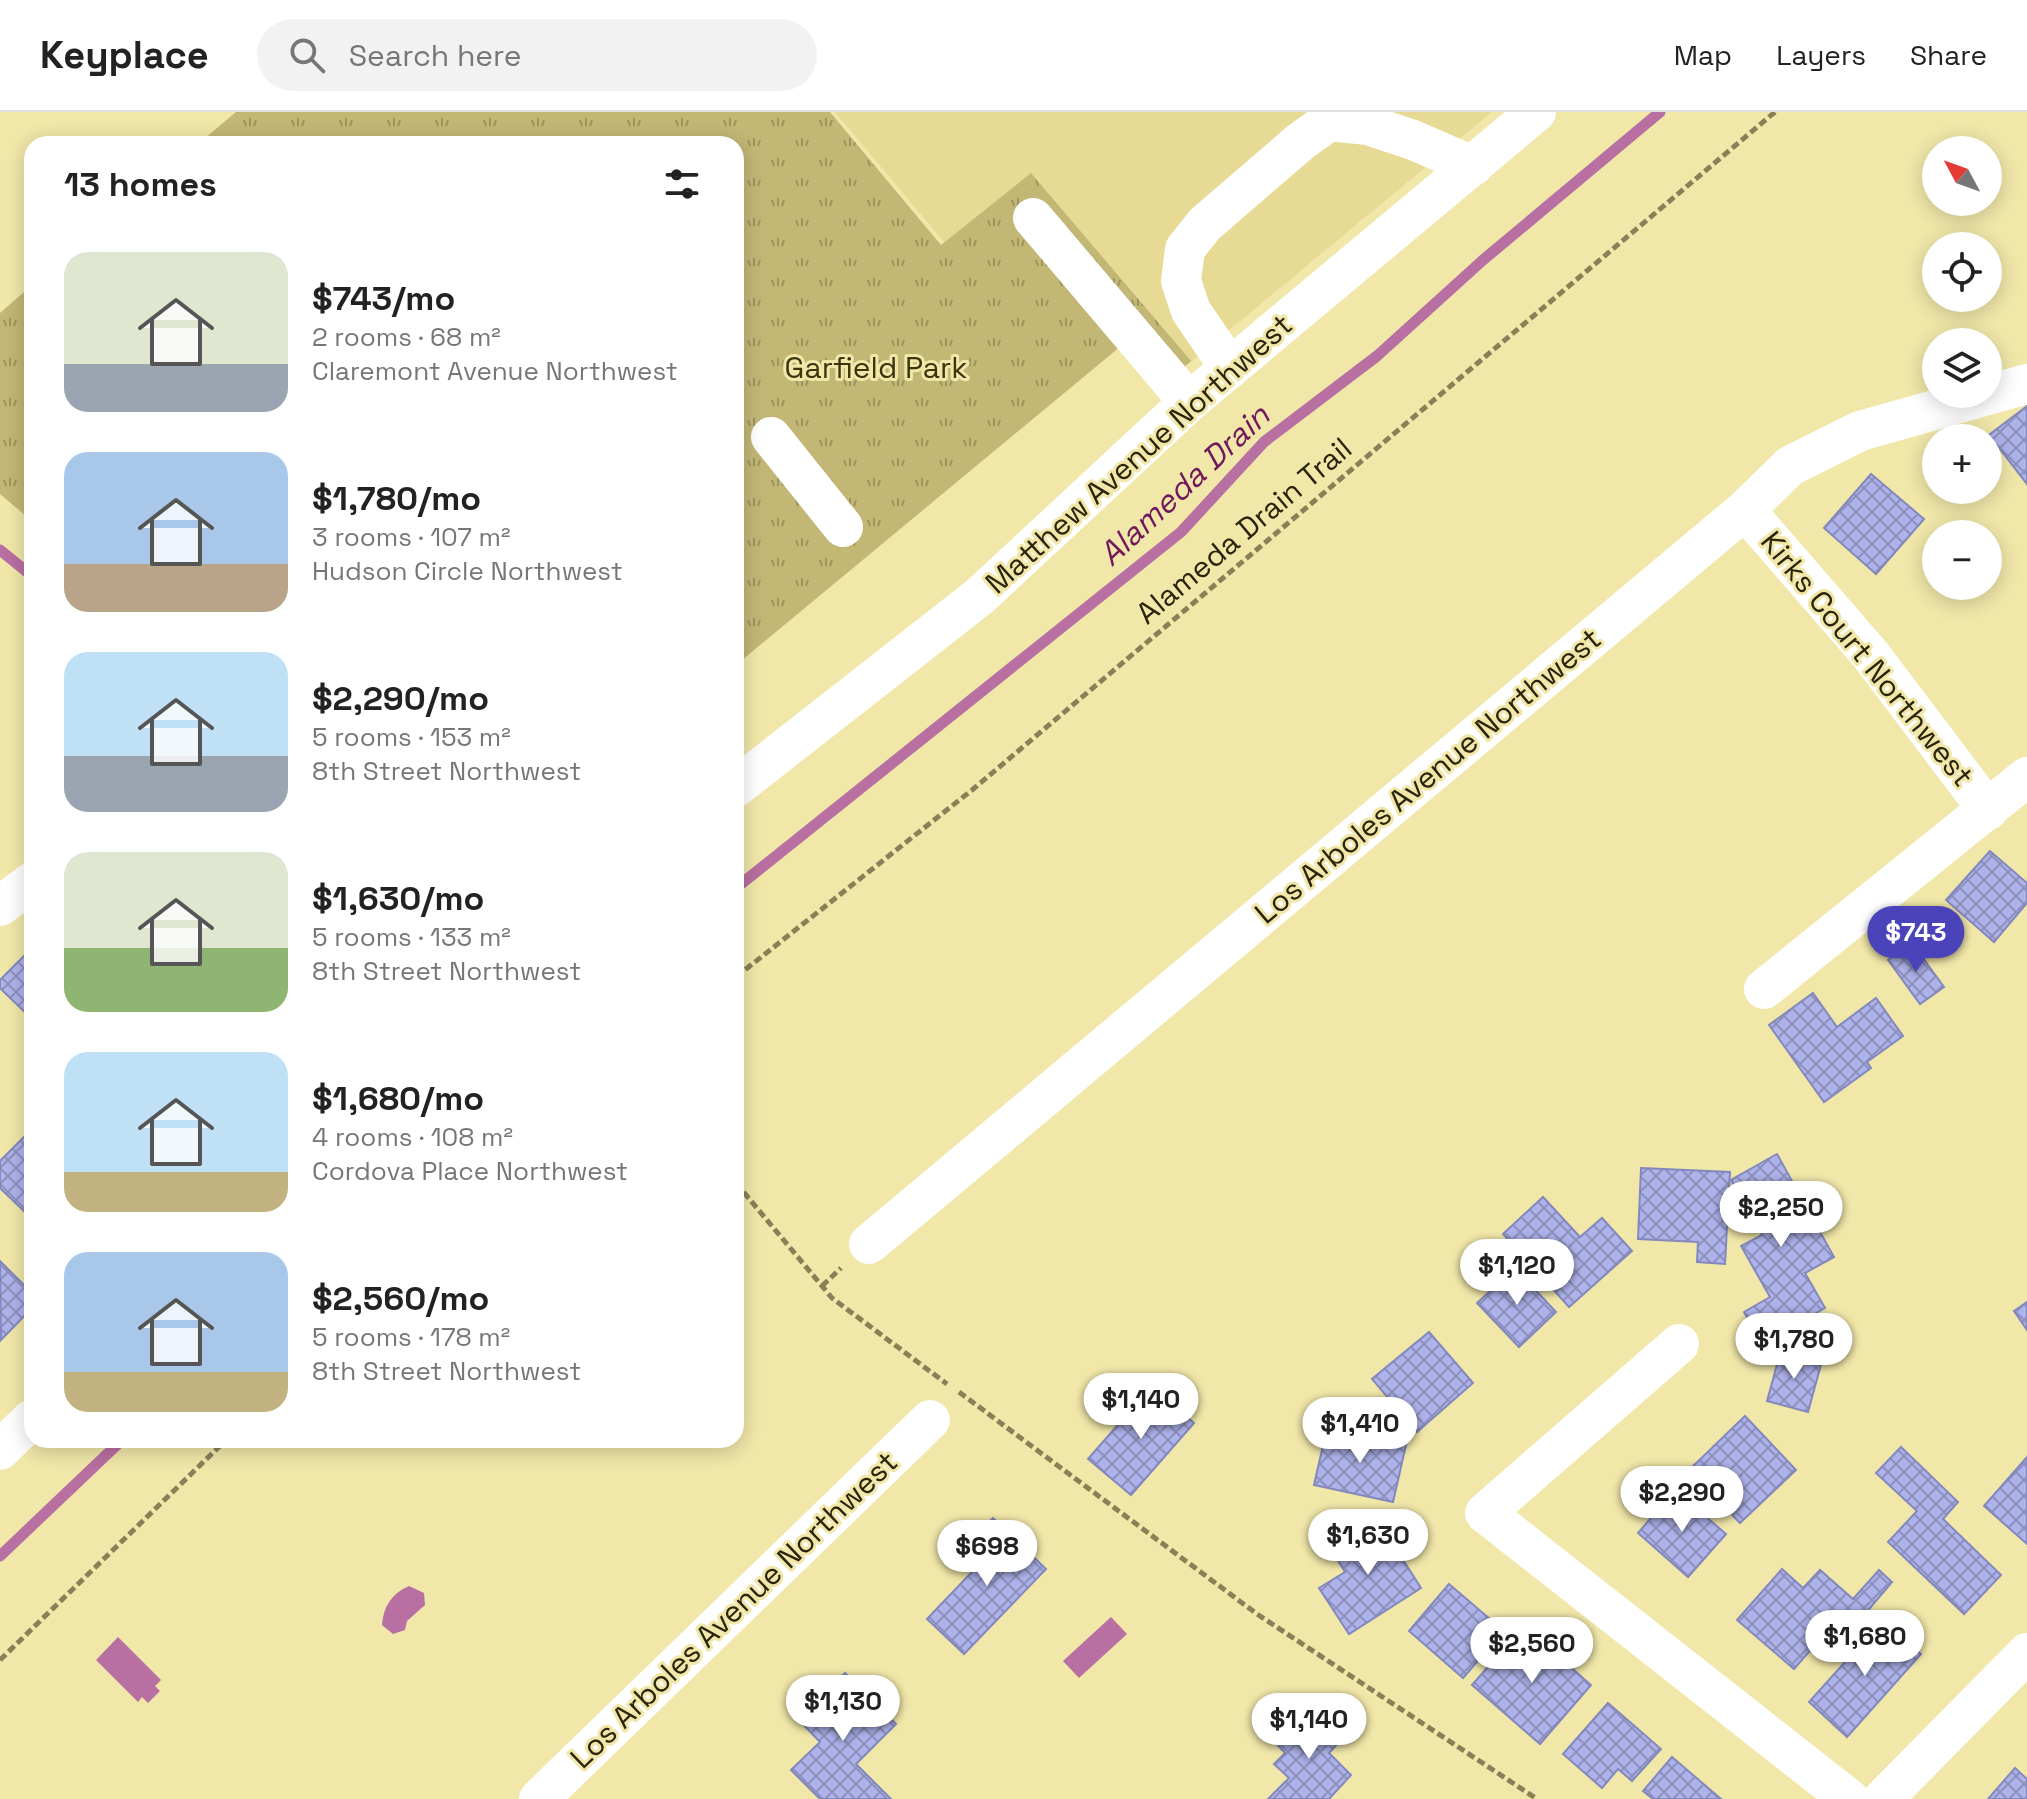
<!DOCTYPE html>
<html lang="en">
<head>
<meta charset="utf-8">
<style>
  body { margin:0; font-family:"Space Grotesk",sans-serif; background:#f2f2f2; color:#222; height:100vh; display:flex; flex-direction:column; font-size:30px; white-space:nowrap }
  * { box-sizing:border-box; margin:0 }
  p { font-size:26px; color:#767676 }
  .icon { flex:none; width:44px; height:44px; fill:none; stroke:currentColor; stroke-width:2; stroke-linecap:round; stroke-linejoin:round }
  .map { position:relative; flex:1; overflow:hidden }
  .side { position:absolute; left:24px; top:24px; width:720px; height:1312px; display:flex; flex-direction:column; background:#fff; border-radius:24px; box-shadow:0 4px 20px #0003 }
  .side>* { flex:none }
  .needle { width:52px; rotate:311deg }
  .tools { position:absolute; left:1922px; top:24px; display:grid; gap:16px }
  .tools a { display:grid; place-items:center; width:80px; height:80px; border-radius:50%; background:#fff; box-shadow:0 4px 20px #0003; font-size:40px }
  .price { position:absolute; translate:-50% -68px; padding:0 18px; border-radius:28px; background:#fff; color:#222; font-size:26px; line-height:52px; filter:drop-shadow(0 2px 4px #0008) }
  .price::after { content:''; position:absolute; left:50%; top:48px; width:24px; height:18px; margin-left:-12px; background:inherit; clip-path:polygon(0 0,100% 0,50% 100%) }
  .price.current { background:#4b43ba; color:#fff }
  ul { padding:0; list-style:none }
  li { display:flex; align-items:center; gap:24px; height:200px; padding:0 40px }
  li span { display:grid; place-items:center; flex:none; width:224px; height:160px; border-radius:24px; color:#555 }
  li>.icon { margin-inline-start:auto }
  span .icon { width:96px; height:96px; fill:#fffc; stroke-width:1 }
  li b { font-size:34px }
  h2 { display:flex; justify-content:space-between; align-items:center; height:96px; padding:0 40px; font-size:34px }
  header { display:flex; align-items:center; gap:48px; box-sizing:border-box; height:112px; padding:0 40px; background:#fff; border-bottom:2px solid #e0e0e0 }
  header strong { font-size:38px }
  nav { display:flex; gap:44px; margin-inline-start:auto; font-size:28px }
  .search { width:560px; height:72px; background:#f2f2f2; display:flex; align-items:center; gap:20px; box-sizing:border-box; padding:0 28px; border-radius:44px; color:#767676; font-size:30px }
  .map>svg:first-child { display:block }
  .built { fill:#e6da94 }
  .park { fill:url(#park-tufts) }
  .water { fill:#b86fa1 }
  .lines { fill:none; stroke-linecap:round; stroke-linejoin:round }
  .stream { stroke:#b86fa1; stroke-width:11 }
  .building { fill:url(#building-cross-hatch); stroke:#8388bd; stroke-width:2 }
  .path { stroke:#888157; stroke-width:5; stroke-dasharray:8 4; stroke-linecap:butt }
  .minor { stroke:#fff; stroke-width:40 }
  .labels { text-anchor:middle; stroke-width:6; stroke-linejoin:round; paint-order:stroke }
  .park-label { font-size:30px; fill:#3b340d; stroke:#f1e7a9 }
  .street-label { font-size:30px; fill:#29240c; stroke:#f1e7a9 }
  .water-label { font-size:32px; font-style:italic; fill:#71185c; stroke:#f1e7a9 }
</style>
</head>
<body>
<header>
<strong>Keyplace</strong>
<div class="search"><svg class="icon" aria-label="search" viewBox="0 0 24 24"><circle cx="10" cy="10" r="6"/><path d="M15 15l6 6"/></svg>Search here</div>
<nav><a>Map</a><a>Layers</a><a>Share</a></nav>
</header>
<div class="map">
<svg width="2027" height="1687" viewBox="0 0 2027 1687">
  <defs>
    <pattern id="park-tufts" width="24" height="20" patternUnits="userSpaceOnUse" patternTransform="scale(2)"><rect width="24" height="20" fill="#c2b775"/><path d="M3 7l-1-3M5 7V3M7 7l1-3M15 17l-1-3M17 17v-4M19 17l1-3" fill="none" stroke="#9e955e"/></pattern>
    <pattern id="building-cross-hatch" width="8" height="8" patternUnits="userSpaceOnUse" patternTransform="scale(2)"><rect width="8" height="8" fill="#aeb3eb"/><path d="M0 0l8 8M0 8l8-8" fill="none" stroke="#8e91bd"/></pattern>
  </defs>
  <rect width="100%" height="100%" fill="#f1e7a9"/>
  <polygon class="built" points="835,0 1492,0 1187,253 1037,67 950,137"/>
  <g class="park">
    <polygon points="236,0 830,0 941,133 1031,61 1191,249 1155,280 1121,234 736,553 736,32 198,32"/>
    <polygon points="32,173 32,409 0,382 0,201"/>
  </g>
  <g class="water">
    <path d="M409,1474L424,1481L425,1493L407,1509L405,1518L393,1522L382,1513C383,1495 392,1481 409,1474Z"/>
    <polygon points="1111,1505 1127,1522 1079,1566 1063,1549"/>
    <polygon points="118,1525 161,1568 155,1574 160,1579 148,1591 142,1585 138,1590 96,1548"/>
  </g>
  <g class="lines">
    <g class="stream">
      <polyline points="0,438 32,464"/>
      <polyline points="736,776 1181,420 1264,330 1377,244 1483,148 1660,0"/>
      <polyline points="0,1444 122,1328"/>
    </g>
  </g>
  <g class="building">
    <polygon points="2027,294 2027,372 1989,323"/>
    <polygon points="1871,362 1924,407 1876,462 1824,416"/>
    <polygon points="1990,739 2027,771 2027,791 1994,830 1946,788"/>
    <polygon points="1912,831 1944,875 1920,892 1888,848"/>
    <polygon points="32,836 32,907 0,876 0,868"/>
    <polygon points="1813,881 1837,915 1876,886 1903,924 1867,950 1871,956 1824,990 1769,913"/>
    <polygon points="32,1017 32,1107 0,1076 0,1049"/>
    <polygon points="1777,1042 1834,1145 1805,1161 1825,1196 1762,1232 1744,1200 1770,1185 1741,1134 1762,1123 1731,1068"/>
    <polygon points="1641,1056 1730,1060 1725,1152 1697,1150 1698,1130 1638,1127"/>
    <polygon points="1543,1085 1580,1125 1602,1106 1632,1139 1569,1195 1503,1122"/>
    <polygon points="0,1149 32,1181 32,1196 1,1228"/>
    <polygon points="1515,1156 1556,1200 1519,1235 1477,1191"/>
    <polygon points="2027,1190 2027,1218 2014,1199"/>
    <polygon points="1429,1220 1473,1271 1417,1320 1372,1267"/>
    <polygon points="1781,1238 1822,1249 1808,1300 1767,1289"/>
    <polygon points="1152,1274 1194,1311 1131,1383 1088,1347"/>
    <polygon points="1745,1304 1796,1358 1740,1411 1689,1358"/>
    <polygon points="1327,1316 1406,1333 1393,1390 1314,1373"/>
    <polygon points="1901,1335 1958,1390 1943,1407 2001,1463 1964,1502 1888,1430 1917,1399 1876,1361"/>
    <polygon points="2027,1345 2027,1432 1984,1394"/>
    <polygon points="1675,1378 1726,1422 1688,1465 1638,1421"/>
    <polygon points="993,1406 1046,1457 964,1542 927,1507 990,1441 974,1426"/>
    <polygon points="1377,1407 1421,1476 1349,1522 1319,1476 1345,1460 1330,1436"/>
    <polygon points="1782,1457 1803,1476 1820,1458 1853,1487 1879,1458 1892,1470 1854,1515 1841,1503 1794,1557 1737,1508"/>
    <polygon points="1449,1472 1504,1519 1463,1566 1409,1519"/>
    <polygon points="1883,1508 1921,1542 1847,1625 1809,1590"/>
    <polygon points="1524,1514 1591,1573 1540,1632 1472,1573"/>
    <polygon points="845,1561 896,1612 856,1652 891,1687 820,1687 791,1658 820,1630 798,1607"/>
    <polygon points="1608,1591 1661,1637 1632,1669 1618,1657 1602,1676 1563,1642"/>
    <polygon points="1314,1599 1342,1627 1329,1641 1351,1663 1329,1687 1268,1687 1289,1666 1274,1652 1285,1641 1272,1627 1291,1608 1298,1616"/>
    <polygon points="1672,1645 1721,1687 1653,1687 1643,1679"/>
    <polygon points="2015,1656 2027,1667 2027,1687 1988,1687"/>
  </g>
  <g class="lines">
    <g class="path">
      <polyline points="736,865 972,678 1775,0"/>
      <polyline points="736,1071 832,1186 947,1272"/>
      <polyline points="822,1174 841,1156"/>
      <polyline points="959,1280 1257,1502 1537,1687"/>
      <polyline points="0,1548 226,1328"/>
    </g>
    <g class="minor">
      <polyline points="1033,106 1189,290"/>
      <polyline points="1230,256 1191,199 1181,169 1185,137 1205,112 1300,30 1329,9 1368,13 1413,28 1473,54"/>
      <polyline points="771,325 843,415"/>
      <polyline points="1745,398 1870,542 1988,698"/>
      <polyline points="736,675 980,484 1189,290 1536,0"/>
      <polyline points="0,794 32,770"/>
      <polyline points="1764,877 2027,665"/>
      <polyline points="869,1132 1745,398 1790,354 1860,319 2027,272"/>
      <polyline points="1679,1232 1485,1401 1849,1687"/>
      <polyline points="0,1338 32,1307"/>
      <polyline points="539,1687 930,1308"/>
      <polyline points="1883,1687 2027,1541"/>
    </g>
  </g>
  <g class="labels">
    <g class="park-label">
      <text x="876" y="266">Garfield Park</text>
    </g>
    <g class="street-label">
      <text transform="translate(1139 342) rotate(-42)" y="10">Matthew Avenue Northwest</text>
      <text transform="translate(1244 419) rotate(-40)" y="10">Alameda Drain Trail</text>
      <text transform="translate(1867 547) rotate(51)" y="10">Kirks Court Northwest</text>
      <text transform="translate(1428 664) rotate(-40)" y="10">Los Arboles Avenue Northwest</text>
      <text transform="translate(734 1498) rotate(-44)" y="10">Los Arboles Avenue Northwest</text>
    </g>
    <g class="water-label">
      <text transform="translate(1184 373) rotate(-43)" y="11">Alameda Drain</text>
    </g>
  </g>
</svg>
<div class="tools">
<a><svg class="needle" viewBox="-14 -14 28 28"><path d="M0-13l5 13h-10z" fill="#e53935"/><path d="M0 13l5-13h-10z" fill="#767676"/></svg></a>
<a><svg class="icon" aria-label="locate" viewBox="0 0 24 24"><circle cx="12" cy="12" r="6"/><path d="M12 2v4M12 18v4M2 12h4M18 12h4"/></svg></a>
<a><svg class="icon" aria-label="layers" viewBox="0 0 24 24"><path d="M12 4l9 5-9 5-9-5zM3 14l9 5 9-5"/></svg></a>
<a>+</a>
<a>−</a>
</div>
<b class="price current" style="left:1916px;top:862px">$743</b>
<b class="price" style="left:1781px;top:1137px">$2,250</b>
<b class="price" style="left:1517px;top:1195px">$1,120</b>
<b class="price" style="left:1794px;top:1269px">$1,780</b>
<b class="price" style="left:1141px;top:1329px">$1,140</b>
<b class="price" style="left:1360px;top:1353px">$1,410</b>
<b class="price" style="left:1682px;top:1422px">$2,290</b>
<b class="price" style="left:1368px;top:1465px">$1,630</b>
<b class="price" style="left:987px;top:1476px">$698</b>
<b class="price" style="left:1865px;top:1566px">$1,680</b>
<b class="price" style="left:1532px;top:1573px">$2,560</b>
<b class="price" style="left:843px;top:1631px">$1,130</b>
<b class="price" style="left:1309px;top:1649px">$1,140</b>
<section class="side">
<h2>13 homes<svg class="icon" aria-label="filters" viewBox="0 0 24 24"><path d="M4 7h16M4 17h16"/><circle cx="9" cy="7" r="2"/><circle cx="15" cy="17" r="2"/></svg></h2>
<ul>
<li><span style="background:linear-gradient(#dfe7d0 70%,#9aa5b1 0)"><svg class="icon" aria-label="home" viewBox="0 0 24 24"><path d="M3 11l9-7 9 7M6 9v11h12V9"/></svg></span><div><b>$743/mo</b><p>2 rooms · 68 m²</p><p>Claremont Avenue Northwest</p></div></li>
<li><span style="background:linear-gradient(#a9c7e8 70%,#b9a48a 0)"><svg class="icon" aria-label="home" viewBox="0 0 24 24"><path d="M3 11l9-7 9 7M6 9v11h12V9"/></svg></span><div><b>$1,780/mo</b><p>3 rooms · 107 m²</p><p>Hudson Circle Northwest</p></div></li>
<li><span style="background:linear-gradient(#bfe0f5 65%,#9aa5b1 0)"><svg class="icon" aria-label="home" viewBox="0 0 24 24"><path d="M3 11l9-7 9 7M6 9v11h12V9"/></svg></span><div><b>$2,290/mo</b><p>5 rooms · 153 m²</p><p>8th Street Northwest</p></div></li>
<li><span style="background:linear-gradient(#dfe7d0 60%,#8fb573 0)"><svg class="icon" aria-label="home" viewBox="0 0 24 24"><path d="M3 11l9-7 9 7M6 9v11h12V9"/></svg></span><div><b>$1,630/mo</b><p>5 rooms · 133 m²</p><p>8th Street Northwest</p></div></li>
<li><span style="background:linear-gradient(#bfe0f5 75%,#c2b280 0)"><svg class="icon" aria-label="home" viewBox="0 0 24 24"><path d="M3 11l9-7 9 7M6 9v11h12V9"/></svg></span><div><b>$1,680/mo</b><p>4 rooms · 108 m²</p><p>Cordova Place Northwest</p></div></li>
<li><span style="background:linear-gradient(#a9c7e8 75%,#c2b280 0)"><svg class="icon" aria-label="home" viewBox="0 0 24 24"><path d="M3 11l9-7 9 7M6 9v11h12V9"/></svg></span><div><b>$2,560/mo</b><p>5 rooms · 178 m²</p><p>8th Street Northwest</p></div></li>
</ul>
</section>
</div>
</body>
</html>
